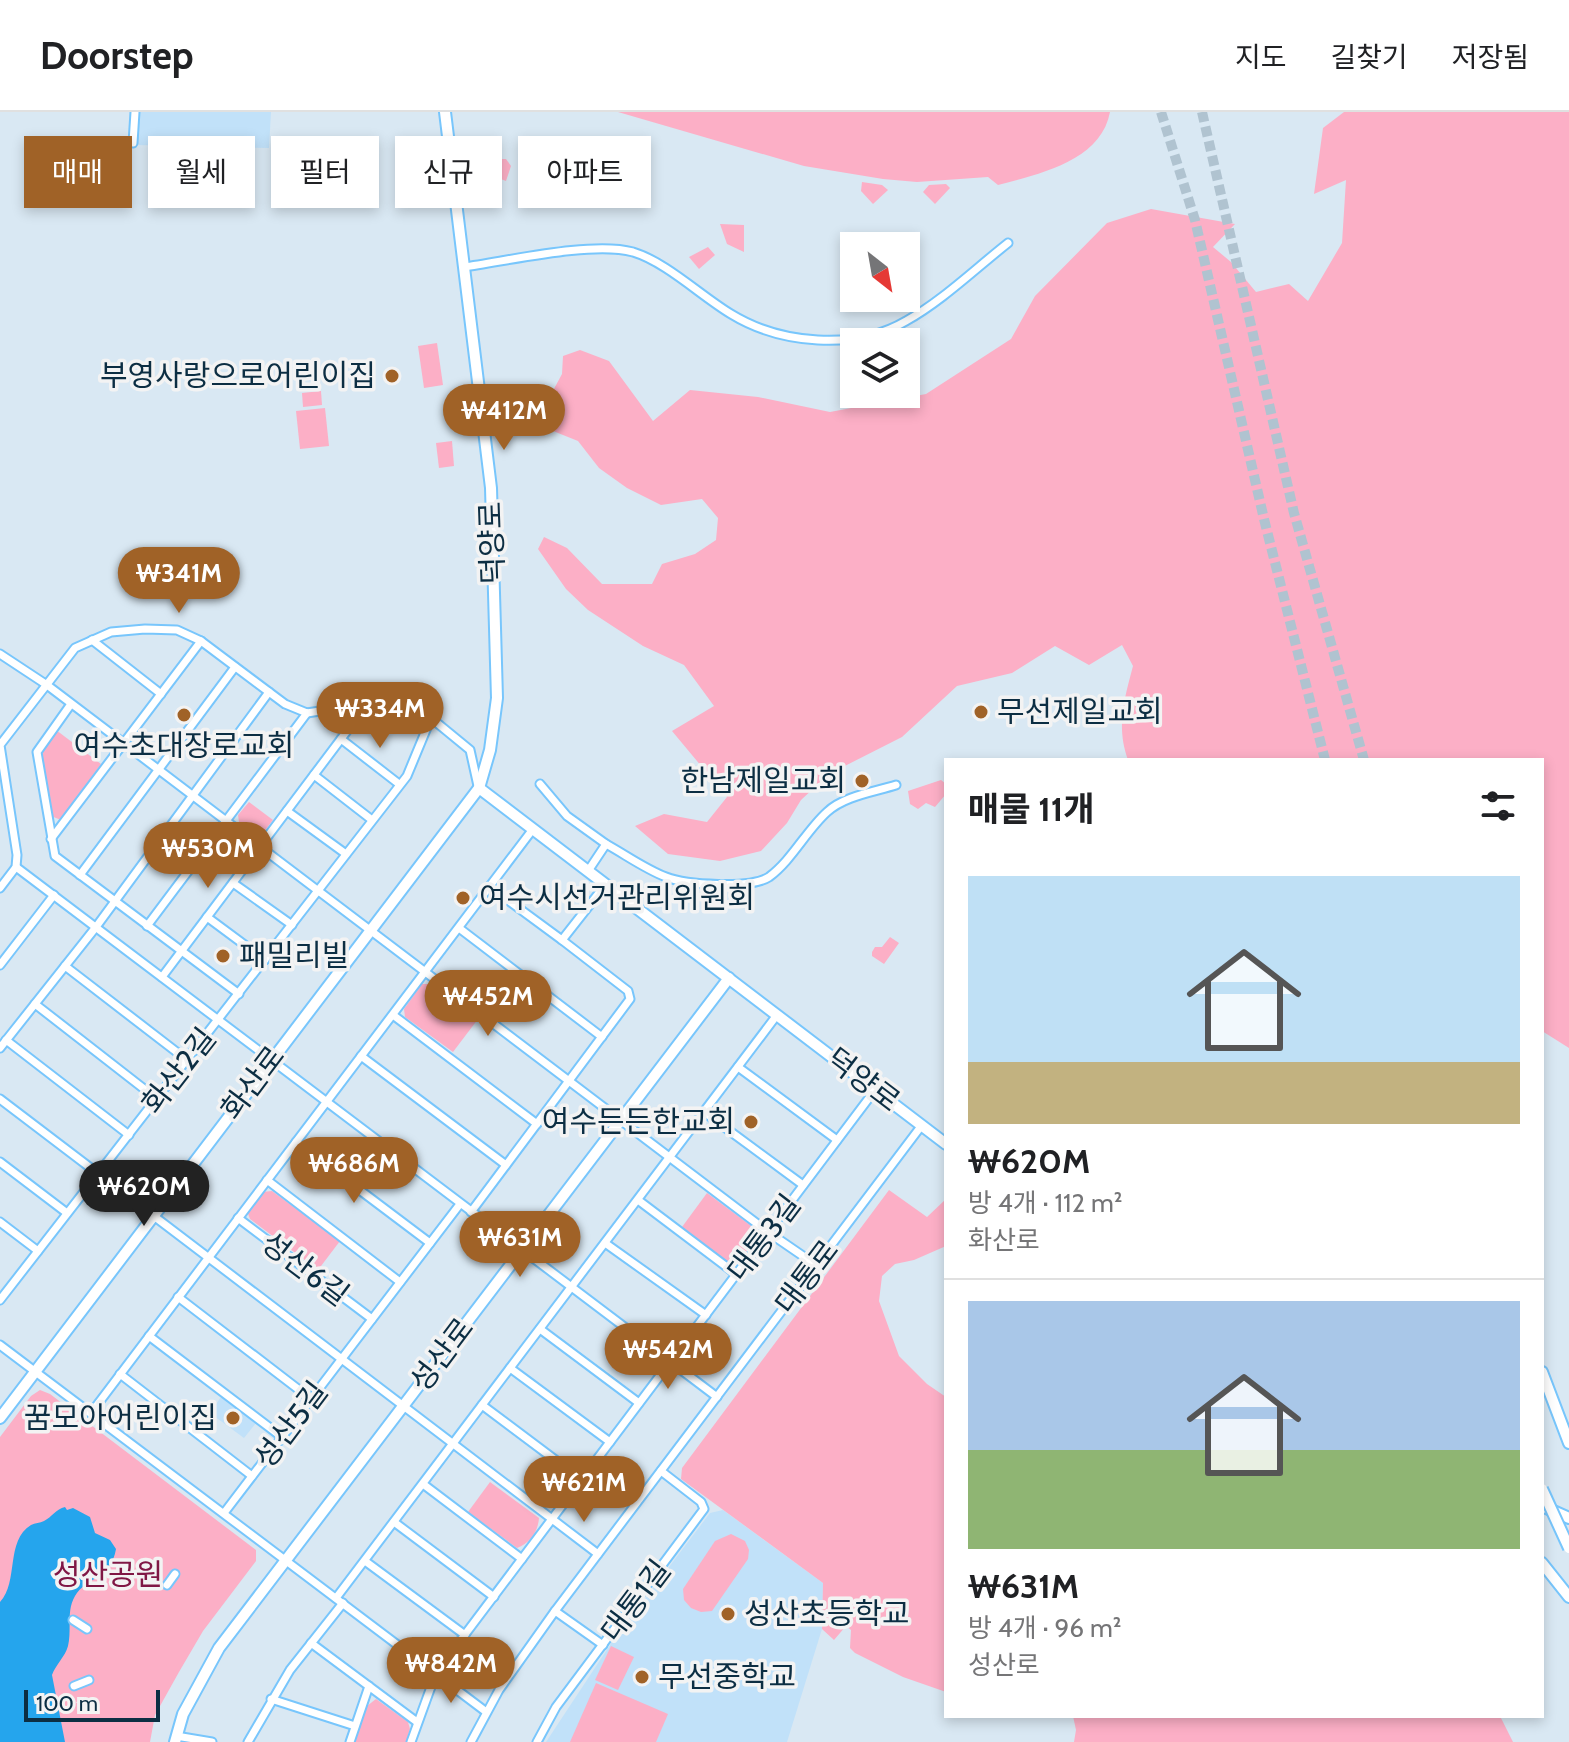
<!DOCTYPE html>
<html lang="ko">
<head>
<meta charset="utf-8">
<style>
  body { margin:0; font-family:Cabin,"Noto Sans KR",sans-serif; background:#f2f2f2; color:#202124; height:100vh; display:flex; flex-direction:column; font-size:30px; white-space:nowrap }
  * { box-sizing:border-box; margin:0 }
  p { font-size:26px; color:#757577 }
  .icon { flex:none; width:44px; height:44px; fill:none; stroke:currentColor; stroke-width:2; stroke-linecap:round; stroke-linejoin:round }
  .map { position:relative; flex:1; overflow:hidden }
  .panel { position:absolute; left:944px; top:646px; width:600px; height:960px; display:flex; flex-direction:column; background:#fff; border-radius:0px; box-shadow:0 4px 12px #0003 }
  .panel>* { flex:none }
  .banner { position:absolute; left:24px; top:24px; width:760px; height:72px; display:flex; gap:16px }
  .needle { width:52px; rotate:149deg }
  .tools { position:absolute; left:840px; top:120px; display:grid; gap:16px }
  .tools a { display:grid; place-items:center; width:80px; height:80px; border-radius:0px; background:#fff; box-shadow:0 4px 12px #0003; font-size:40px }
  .scale { position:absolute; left:24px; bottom:20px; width:136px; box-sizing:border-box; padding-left:8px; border:4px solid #0c2e43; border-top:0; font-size:22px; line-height:28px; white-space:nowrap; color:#0c2e43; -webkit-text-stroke:6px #f3f3f3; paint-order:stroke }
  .price { position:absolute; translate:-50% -68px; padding:0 18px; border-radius:28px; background:#a06227; color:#fff; font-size:26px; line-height:52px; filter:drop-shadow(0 2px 4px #0008) }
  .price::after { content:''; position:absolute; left:50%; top:48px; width:24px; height:18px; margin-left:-12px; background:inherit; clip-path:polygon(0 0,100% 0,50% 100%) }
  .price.current { background:#222; color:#fff }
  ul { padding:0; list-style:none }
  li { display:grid; align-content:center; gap:16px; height:424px; padding:0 24px }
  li+li { border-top:2px solid #e0e0e0 }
  li span { display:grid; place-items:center; height:248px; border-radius:0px; color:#555 }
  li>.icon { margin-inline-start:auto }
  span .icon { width:144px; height:144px; fill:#fffc; stroke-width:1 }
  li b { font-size:34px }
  h2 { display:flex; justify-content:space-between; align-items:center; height:96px; padding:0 24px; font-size:34px }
  .tag { padding:0 28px; border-radius:0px; background:#fff; box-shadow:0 4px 12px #0003; font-size:28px; line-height:72px }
  .tag.current { background:#a06227; color:#fff }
  header { display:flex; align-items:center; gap:48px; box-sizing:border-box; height:112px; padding:0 40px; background:#fff; border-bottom:2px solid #e0e0e0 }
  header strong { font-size:38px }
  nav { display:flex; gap:44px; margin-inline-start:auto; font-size:28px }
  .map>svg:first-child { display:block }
  .built { fill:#c1e1f9 }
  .green { fill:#fcafc6 }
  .water { fill:#25a5ed }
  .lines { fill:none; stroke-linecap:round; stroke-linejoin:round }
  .secondary-tunnel { stroke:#b0c3d0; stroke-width:10; stroke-dasharray:10 5; stroke-linecap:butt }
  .street-casing { stroke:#78c6fc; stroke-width:11 }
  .secondary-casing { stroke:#78c6fc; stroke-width:14 }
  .street { stroke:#fff; stroke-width:7 }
  .secondary { stroke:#fff; stroke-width:10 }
  .secondary-bridge-casing { stroke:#78c6fc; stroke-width:14; stroke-linecap:butt }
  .secondary-bridge { stroke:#fff; stroke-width:10 }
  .poi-dot { fill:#a06227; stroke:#f3f3f3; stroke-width:3 }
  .labels { text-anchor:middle; stroke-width:7; stroke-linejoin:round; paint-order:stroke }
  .poi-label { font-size:30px; fill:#0c2e43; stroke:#f3f3f3; text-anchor:start }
  .street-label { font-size:30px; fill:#0c2e43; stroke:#f3f3f3 }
  .park-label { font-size:30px; fill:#801745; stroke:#f3f3f3 }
</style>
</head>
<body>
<header>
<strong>Doorstep</strong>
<nav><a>지도</a><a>길찾기</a><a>저장됨</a></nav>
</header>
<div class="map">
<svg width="1569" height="1630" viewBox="0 0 1569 1630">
  <rect width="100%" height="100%" fill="#d9e8f3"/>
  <g class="built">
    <polygon points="138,0 271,0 269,36 136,33"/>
    <polygon points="221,1285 256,1311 244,1326 210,1301"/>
    <polygon points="723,1398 823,1471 822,1517 787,1630 546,1630 612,1530 710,1401"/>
  </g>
  <g class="green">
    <path d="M618,0H1110C1101,49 1039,62 998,73L988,65L917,70L883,67L804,54Z"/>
    <path d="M1344,0H1569V936L1542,919V648H1128C1116,615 1124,588 1133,554L1122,533L1089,553L1055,534L1012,561L957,574L902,625L829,662L801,688L787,711L761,739L720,749L668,742L635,714L664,702L707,710L727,685L672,619L714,594L684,553L643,534L588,498L566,477L538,437L544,425L567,436L602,472H652L662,452L695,442L716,428L718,406L702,387L661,393L627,376L599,356L578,329L553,319L542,299L562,262L563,244L580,238L609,249L653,309L690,278L758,285L830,300L926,282L1011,227L1035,184L1107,111L1151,97L1235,112L1213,135L1231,150L1256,180L1289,172L1308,189L1342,131L1346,68L1314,82L1323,16Z"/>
    <polygon points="488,47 506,47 511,54 506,69 490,63"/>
    <polygon points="862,70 882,73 888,78 873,92 861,79"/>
    <polygon points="946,72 950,76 935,92 923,80 929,73"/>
    <polygon points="720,112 744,113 744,140 727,132"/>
    <polygon points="708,135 715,143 699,157 689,145"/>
    <polygon points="437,231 443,273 424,276 418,234"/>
    <polygon points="321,279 322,293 303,295 302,281"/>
    <polygon points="325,296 329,334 300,337 296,299"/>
    <polygon points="452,329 454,354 439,356 436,331"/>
    <polygon points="56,618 101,652 61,708 51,704 42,643 43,637"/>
    <polygon points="941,668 946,672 946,682 935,695 926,691 918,697 910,692 908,679"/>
    <polygon points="249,690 273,708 263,721 258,724 239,710 238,703"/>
    <polygon points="890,825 899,831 884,852 872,844 872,840 875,835 882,835"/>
    <polygon points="422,872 430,872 478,907 453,940 405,905 404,897"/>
    <polygon points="889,1078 927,1105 946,1087 946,1134 914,1148 895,1152 882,1164 879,1189 899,1244 927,1272 946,1285 946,1580 903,1565 855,1541 850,1536 851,1518 846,1514 834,1528 822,1517 823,1471 681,1367 682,1356"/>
    <polygon points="272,1079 340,1129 318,1158 250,1107 247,1099 262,1080"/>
    <polygon points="707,1081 758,1119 760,1126 740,1152 732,1153 682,1115"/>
    <polygon points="40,1278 50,1282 256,1438 256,1449 203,1519 179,1560 155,1603 150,1630 0,1630 0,1325 31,1284"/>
    <path d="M490,1370L539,1406C538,1420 530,1431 517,1436L468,1400Z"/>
    <polygon points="731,1422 745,1429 749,1438 748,1447 712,1499 701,1500 691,1496 684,1488 683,1477 715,1429"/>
    <polygon points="611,1534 634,1545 618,1578 595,1568"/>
    <polygon points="596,1571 668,1602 656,1630 570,1630"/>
    <polygon points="376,1587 408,1610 410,1617 406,1630 355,1630 367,1594"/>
    <polygon points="1073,1604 1500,1604 1513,1630 1074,1630 1076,1618"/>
  </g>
  <path class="water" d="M65,1395L67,1398L73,1396L90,1405L95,1421L110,1428L116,1437C111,1467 86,1465 75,1484C66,1499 72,1517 68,1534C65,1545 56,1552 52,1563L65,1630H0V1490C19,1470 5,1429 31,1413C35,1411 40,1411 44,1409C52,1405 56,1397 65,1395Z"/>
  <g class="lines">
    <g class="secondary-tunnel">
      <polyline points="1161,0 1195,108 1264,407 1325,648"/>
      <polyline points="1202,0 1294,401 1364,648"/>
    </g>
    <g class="street-casing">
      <g id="street">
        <polyline points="133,31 135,0"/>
        <path d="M464,155C508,149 592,129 633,140C666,150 701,184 731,202C780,232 855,239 906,209C942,189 975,157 1008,131"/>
        <polyline points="92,528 161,582"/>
        <polyline points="0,542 47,573 768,1120 816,1153"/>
        <polyline points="71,592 37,640 55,744 239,882"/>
        <polyline points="341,627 399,672"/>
        <polyline points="314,663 372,708"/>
        <polyline points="540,672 567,704 606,732"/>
        <polyline points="287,699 346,742"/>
        <polyline points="51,727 201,529"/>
        <polyline points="16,755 717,1285"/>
        <path d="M588,759L606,732C626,743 645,757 666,765C686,773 751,777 769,765C792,748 806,719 827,700C844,684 874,680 896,673"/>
        <polyline points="80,763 235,555"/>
        <polyline points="233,771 292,813"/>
        <polyline points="490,775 562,828"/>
        <polyline points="0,776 16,755 17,743 0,633 75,536 111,520 145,517 177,518 201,529 285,592 307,601 390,588 406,590 431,606 470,638 478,674"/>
        <polyline points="207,805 265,848"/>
        <polyline points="147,814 307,601"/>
        <polyline points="459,816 602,925"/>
        <polyline points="0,853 54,783"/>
        <polyline points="65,854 187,948"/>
        <polyline points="162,865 368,591"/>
        <polyline points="35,892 157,987"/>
        <polyline points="393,903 537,1012"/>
        <polyline points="6,928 129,1023"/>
        <polyline points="0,936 96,815 269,580"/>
        <polyline points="361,944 506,1053"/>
        <polyline points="738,955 837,1028"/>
        <polyline points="0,987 598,1442"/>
        <polyline points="704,1000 803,1073"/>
        <polyline points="296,1030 430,1131"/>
        <polyline points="0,1050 67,1101"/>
        <polyline points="267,1068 400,1170"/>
        <polyline points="638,1088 736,1162"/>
        <polyline points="471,1100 630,887 628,879 562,828 606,772"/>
        <polyline points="238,1106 372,1207"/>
        <polyline points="0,1110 38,1139"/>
        <polyline points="605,1131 706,1203"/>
        <polyline points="178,1185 311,1287"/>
        <polyline points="0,1188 407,664 431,606"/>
        <polyline points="540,1217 639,1291"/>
        <polyline points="149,1224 282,1325"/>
        <polyline points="0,1233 485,1599"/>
        <polyline points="510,1256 610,1330"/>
        <polyline points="120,1262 252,1364"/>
        <polyline points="482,1293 582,1368"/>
        <polyline points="91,1301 533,717"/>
        <polyline points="423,1372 522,1447"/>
        <polyline points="224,1401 460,1092"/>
        <polyline points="394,1410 494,1485"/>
        <polyline points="365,1449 465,1523"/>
        <polyline points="167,1473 175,1462"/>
        <polyline points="336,1486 777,903"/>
        <polyline points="555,1499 603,1533"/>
        <polyline points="73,1508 87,1517"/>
        <polyline points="311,1531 417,1610"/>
        <polyline points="74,1574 89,1568"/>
        <polyline points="271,1587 355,1614"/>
        <polyline points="176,1624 212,1630"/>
        <polyline points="248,1630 290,1558 343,1491"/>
        <polyline points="350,1630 369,1574"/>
        <polyline points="411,1630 436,1561 875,978"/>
        <polyline points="471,1630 499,1578 555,1499 922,1013"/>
        <polyline points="537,1630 556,1595 704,1397 701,1390 661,1359"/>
      </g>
    </g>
    <g class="secondary-casing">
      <g id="secondary">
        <polyline points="479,676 946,1032"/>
        <polyline points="1542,1260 1569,1331"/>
        <polyline points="0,1306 479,676 490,638 497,586 491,376 445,0"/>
        <polyline points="1542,1394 1569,1406"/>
        <polyline points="1542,1451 1569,1485"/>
        <polyline points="175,1630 183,1602 219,1536 729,866"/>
      </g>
    </g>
    <use href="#street" class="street"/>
    <use href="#secondary" class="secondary"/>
    <g class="secondary-bridge-casing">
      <polyline id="secondary-bridge" points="1542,1377 1569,1436"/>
    </g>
    <use href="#secondary-bridge" class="secondary-bridge"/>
  </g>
  <g class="poi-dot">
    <circle cx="392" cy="264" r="8"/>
    <circle cx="981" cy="600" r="8"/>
    <circle cx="184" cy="603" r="8"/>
    <circle cx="862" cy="669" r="8"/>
    <circle cx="463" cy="786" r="8"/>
    <circle cx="223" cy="844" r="8"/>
    <circle cx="751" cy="1010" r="8"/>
    <circle cx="233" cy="1306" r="8"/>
    <circle cx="728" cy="1502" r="8"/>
    <circle cx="642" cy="1565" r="8"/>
  </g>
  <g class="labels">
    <g class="poi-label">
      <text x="376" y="274" text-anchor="end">부영사랑으로어린이집</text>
      <text x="997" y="610">무선제일교회</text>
      <text x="184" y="644" text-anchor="middle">여수초대장로교회</text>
      <text x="846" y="679" text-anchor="end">한남제일교회</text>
      <text x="479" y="796">여수시선거관리위원회</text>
      <text x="239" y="854">패밀리빌</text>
      <text x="735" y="1020" text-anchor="end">여수든든한교회</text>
      <text x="217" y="1316" text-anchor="end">꿈모아어린이집</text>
      <text x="744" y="1512">성산초등학교</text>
      <text x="658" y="1575">무선중학교</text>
    </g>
    <g class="street-label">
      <text transform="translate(492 431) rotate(-92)" y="10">덕양로</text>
      <text transform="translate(179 959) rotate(-52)" y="10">화산2길</text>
      <text transform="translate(863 968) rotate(37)" y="10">덕양로</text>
      <text transform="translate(253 971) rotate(-53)" y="10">화산로</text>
      <text transform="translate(764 1126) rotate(-53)" y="10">대통3길</text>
      <text transform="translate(305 1157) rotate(37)" y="10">성산6길</text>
      <text transform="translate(807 1165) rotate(-53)" y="10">대통로</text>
      <text transform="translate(442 1243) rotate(-53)" y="10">성산로</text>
      <text transform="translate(291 1313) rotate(-53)" y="10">성산5길</text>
      <text transform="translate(636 1489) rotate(-53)" y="10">대통1길</text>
    </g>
    <g class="park-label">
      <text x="108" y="1473">성산공원</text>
    </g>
  </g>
</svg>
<div class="tools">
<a><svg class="needle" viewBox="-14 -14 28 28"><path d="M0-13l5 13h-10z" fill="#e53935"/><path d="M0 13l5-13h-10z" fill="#757577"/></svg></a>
<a><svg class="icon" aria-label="layers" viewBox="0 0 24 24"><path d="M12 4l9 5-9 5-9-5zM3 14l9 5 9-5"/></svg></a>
</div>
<div class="scale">100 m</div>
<b class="price" style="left:504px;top:340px">₩412M</b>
<b class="price" style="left:179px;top:503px">₩341M</b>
<b class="price" style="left:380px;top:638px">₩334M</b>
<b class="price" style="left:208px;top:778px">₩530M</b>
<b class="price" style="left:488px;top:926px">₩452M</b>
<b class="price" style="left:354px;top:1093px">₩686M</b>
<b class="price current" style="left:144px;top:1116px">₩620M</b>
<b class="price" style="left:520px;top:1167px">₩631M</b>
<b class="price" style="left:668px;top:1279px">₩542M</b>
<b class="price" style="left:584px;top:1412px">₩621M</b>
<b class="price" style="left:451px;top:1593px">₩842M</b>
<div class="banner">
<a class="tag current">매매</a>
<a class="tag">월세</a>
<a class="tag">필터</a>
<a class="tag">신규</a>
<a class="tag">아파트</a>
</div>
<section class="panel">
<h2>매물 11개<svg class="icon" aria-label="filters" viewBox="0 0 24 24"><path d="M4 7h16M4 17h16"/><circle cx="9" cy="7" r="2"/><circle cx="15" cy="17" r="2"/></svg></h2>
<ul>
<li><span style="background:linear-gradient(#bfe0f5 75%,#c2b280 0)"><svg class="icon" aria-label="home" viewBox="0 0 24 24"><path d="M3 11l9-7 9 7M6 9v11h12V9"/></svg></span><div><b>₩620M</b><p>방 4개 · 112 m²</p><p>화산로</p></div></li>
<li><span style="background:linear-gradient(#a9c7e8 60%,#8fb573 0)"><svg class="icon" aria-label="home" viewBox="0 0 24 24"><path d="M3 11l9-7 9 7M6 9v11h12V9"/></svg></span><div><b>₩631M</b><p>방 4개 · 96 m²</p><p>성산로</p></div></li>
</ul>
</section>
</div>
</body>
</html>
